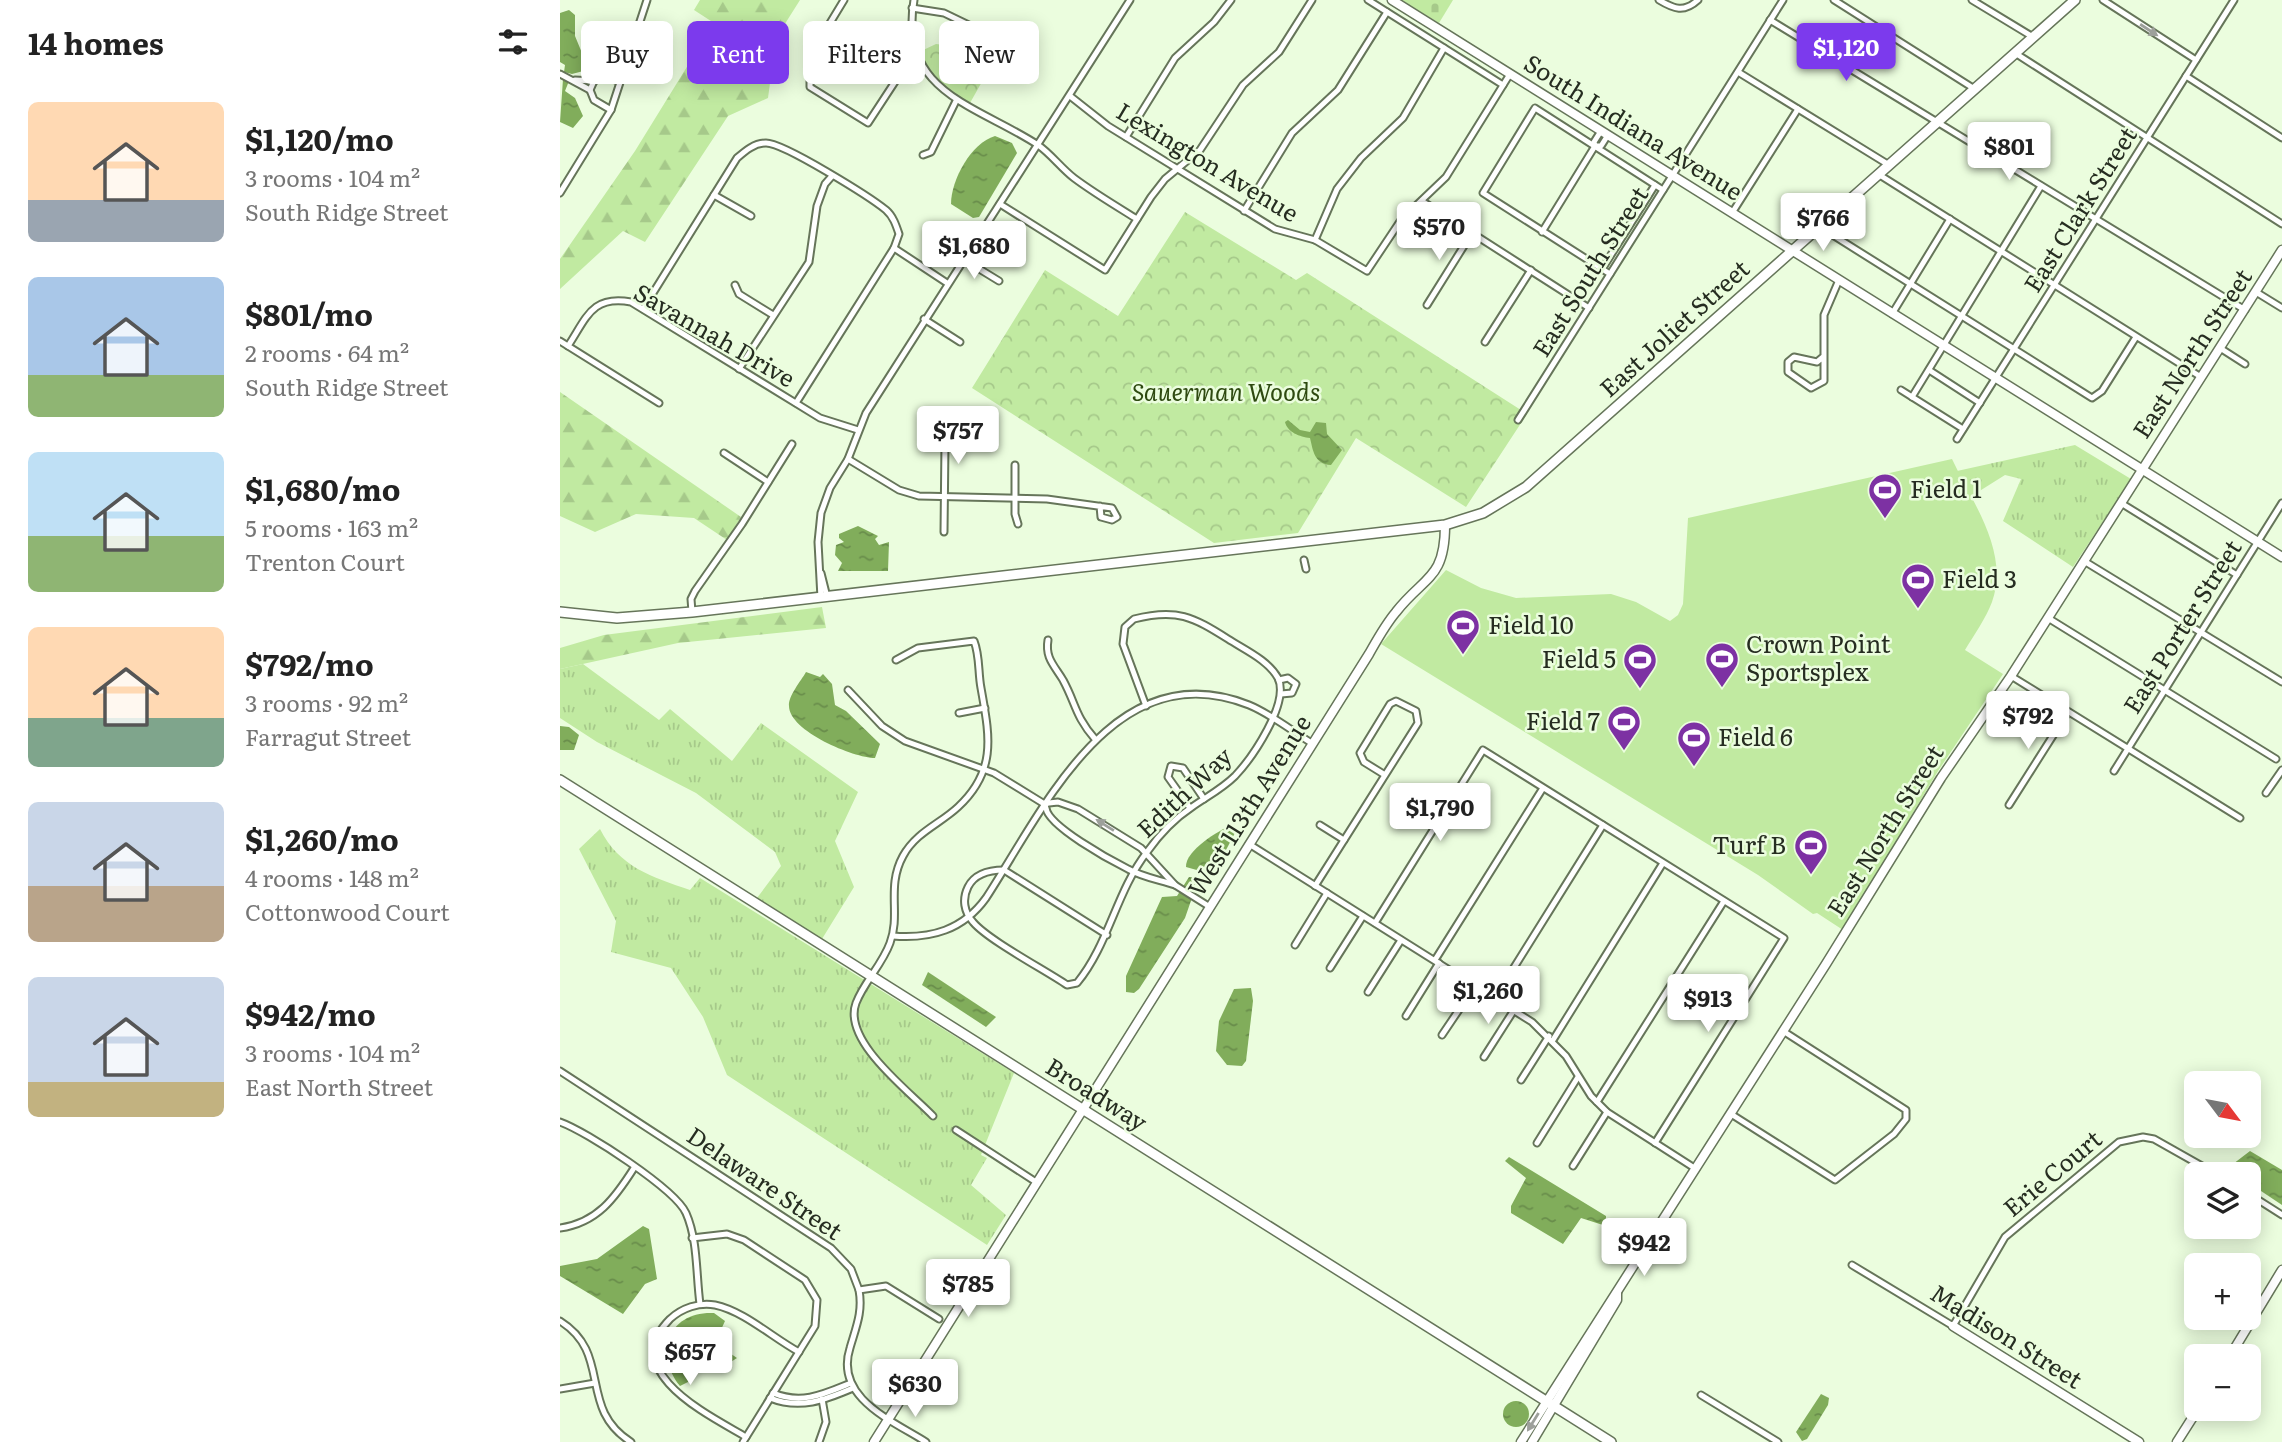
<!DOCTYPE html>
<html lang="en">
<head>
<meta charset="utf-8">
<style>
  body { margin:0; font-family:Literata,serif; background:#f2f2f2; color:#222; height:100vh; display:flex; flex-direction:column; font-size:26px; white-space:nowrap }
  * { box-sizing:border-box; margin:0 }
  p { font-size:23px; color:#767676 }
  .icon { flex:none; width:38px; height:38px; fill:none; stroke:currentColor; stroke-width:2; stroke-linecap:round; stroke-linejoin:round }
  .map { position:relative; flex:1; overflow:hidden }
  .details { display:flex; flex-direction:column; background:#fff; width:560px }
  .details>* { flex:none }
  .hud { position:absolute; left:21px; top:21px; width:665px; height:63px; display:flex; gap:14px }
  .needle { width:46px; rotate:122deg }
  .tools { position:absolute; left:1624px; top:1071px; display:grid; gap:14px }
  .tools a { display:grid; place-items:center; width:77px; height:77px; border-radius:10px; background:#fff; box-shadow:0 4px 18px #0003; font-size:35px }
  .price { position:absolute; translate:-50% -60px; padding:0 16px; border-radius:7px; background:#fff; color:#222; font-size:23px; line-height:46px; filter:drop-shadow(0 2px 4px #0008) }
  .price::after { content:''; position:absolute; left:50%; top:42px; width:21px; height:16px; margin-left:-10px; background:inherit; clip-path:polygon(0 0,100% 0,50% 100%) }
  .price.current { background:#7c3aed; color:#fff }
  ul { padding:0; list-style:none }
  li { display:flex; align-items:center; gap:21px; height:175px; padding:0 28px }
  li span { display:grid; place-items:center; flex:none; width:196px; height:140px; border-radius:10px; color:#555 }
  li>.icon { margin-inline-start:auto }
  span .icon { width:84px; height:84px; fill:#fffc; stroke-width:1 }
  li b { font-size:30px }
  h2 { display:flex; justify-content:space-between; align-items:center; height:84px; padding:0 28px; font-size:30px }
  .pill { padding:0 24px; border-radius:10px; background:#fff; box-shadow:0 4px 18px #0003; font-size:24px; line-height:63px }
  .pill.current { background:#7c3aed; color:#fff }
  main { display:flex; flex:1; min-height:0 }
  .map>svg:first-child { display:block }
  .grass { fill:url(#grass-tufts) }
  .forest { fill:url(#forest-firs) }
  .cemetery { fill:url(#cemetery-stones) }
  .park { fill:url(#park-crowns) }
  .pitch { fill:#c1eaa1 }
  .water { fill:url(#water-ripples) }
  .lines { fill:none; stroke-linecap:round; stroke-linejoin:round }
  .street-casing { stroke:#66755a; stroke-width:9 }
  .secondary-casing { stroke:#66755a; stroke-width:11 }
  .primary-casing { stroke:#66755a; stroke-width:12 }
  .street { stroke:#fff; stroke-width:5 }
  .secondary { stroke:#fff; stroke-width:8 }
  .primary { stroke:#fff; stroke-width:9 }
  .oneway { fill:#9da09b }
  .labels { text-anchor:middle; stroke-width:5; stroke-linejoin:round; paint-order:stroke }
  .street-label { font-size:24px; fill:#262d21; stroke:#ebfdde }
  .park-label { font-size:24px; font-style:italic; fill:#2e4a10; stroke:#ebfdde }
  .poi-label { font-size:24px; fill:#262d21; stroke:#ebfdde; text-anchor:start }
</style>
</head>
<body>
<main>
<section class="details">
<h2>14 homes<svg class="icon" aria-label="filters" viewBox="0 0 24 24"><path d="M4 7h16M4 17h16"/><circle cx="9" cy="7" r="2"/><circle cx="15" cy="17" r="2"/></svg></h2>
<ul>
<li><span style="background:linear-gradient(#ffd9b3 70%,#9aa5b1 0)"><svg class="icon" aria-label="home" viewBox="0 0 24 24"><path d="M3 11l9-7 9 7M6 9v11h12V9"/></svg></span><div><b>$1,120/mo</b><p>3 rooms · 104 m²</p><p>South Ridge Street</p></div></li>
<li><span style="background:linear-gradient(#a9c7e8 70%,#8fb573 0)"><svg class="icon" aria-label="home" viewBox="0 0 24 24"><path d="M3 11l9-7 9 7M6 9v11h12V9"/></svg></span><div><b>$801/mo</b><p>2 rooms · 64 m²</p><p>South Ridge Street</p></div></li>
<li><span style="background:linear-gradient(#bfe0f5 60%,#8fb573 0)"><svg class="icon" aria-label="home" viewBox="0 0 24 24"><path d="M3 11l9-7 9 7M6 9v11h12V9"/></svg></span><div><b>$1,680/mo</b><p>5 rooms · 163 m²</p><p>Trenton Court</p></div></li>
<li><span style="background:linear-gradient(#ffd9b3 65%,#7fa58c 0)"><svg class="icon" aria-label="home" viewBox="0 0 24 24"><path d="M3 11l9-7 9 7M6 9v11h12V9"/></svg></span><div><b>$792/mo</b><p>3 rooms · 92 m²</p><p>Farragut Street</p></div></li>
<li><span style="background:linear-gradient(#c9d6e8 60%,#b9a48a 0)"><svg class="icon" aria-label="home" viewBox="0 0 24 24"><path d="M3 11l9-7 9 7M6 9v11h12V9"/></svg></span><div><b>$1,260/mo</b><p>4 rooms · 148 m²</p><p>Cottonwood Court</p></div></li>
<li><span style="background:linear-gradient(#c9d6e8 75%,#c2b280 0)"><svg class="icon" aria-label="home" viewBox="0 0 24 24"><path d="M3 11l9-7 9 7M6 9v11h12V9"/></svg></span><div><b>$942/mo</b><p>3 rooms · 104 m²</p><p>East North Street</p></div></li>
</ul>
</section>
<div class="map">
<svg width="1722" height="1442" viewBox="0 0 1722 1442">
  <defs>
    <pattern id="grass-tufts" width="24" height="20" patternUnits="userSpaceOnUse" patternTransform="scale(1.75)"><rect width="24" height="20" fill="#c1eaa1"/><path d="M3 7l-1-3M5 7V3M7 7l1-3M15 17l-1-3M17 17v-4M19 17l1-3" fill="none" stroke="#a6c98a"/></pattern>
    <pattern id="forest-firs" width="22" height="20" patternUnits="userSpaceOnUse" patternTransform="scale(1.75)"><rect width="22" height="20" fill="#c1eaa1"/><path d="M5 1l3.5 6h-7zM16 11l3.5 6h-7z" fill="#a6c98a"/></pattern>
    <pattern id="cemetery-stones" width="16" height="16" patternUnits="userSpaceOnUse" patternTransform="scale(1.75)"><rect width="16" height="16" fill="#c1eaa1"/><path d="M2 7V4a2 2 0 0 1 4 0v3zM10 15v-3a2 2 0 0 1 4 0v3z" fill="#a6c98a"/></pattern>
    <pattern id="park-crowns" width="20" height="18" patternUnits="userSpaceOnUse" patternTransform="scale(1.75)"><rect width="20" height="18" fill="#c1eaa1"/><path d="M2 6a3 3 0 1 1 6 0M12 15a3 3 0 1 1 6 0" fill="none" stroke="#a6c98a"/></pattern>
    <pattern id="water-ripples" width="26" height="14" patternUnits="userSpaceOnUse" patternTransform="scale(1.75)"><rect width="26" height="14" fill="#81ad5b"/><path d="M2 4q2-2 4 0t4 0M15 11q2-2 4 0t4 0" fill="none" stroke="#698d4b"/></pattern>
  </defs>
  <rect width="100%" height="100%" fill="#ebfdde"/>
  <g class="grass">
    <polygon points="1515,445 1571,479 1513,567 1443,521 1461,479 1445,475 1410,497 1397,471"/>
    <polygon points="23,664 99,720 110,709 172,761 201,723 298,792 275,841 294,887 262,939 197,898 221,866 215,852 136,793 37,742 0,718 0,669"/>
    <path d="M40,829C59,867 92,877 130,890L140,878L454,1073L421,1155L427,1158L411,1185L446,1215L427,1245L167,1075L143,1017L111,968L51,952L56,921L19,849Z"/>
  </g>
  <g class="forest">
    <polygon points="140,0 240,0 216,38 208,98 168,116 85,242 63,231 0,289 0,259 75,151 154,23 134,10"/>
    <polygon points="0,392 181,517 167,540 134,518 76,514 35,532 0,516"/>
    <polygon points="262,607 266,628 118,643 0,669 0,648 44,635"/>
  </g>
  <polygon class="cemetery" points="841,0 893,0 879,23"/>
  <g class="park">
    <path d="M376,44L385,45C392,59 413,50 428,71L410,103C386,95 370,75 359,52Z"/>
    <polygon points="625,212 736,280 747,273 967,414 906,507 796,438 738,533 654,543 412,388 485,270 558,316"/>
  </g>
  <path class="pitch" d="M1392,459C1412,502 1450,552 1432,602C1426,618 1414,635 1405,650L1443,674L1378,771L1283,930L1257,913L1253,914L1198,875L821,644L886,570L921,588L956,598L1051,594L1076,602L1110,621L1118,615L1123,604L1128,518Z"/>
  <g class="water">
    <polygon points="9,10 15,15 15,36 22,53 33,55 40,53 43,42 48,43 50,61 46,65 12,74 4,72 5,65 0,62 0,13"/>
    <polygon points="3,79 9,81 5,91 15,98 23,116 13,128 0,122"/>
    <path d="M435,136L452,143L457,153L419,217L413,218L391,204C391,180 411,143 435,136Z"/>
    <path d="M728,420L740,430L750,432L756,422L766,423L767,434L782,450L771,465C754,464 753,450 750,438C740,437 727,432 725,422Z"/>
    <polygon points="298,526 318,536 315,539 319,545 329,542 328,571 278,571 282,563 275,555 276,545 284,542 279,538 279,534"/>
    <path d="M246,672L260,677L263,674L272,684L275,705L286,711L320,744L315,758C294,758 229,731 229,706C228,696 241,681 246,672Z"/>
    <polygon points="0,726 9,727 19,735 14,750 0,750"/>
    <path d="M673,825L677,829L655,871L651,874L626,867C625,851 658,830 673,825Z"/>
    <polygon points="629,877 638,878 644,885 634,892 625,918 579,989 574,993 566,992 566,976 602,897 617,896"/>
    <polygon points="368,972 436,1017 426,1027 362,985"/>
    <polygon points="691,988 693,1001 686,1061 682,1066 667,1065 656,1051 659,1021 674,989"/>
    <polygon points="1690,1151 1722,1170 1722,1205 1689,1183 1689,1174 1679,1174 1673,1164"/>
    <polygon points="949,1157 1046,1216 1046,1226 1021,1218 1003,1244 951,1213 951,1206 966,1178 945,1161"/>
    <polygon points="83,1226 89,1229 97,1279 85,1284 63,1314 0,1276 0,1266 37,1259"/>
    <path d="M154,1313L165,1321L155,1343L177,1358L155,1372L138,1366L128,1382L120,1386C94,1353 108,1311 154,1313Z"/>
    <polygon points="1261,1394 1269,1398 1268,1405 1247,1439 1242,1441 1236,1432"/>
    <circle cx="956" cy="1414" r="13"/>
  </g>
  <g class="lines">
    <g class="street-casing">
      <g id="street">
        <polyline points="284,0 250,56 250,87 308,123 342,71 360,63"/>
        <path d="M354,0C338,93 417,105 478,145C491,154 501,168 514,178C534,193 556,206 577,219"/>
        <polyline points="808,0 943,85"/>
        <path d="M1099,0C1114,9 1124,13 1138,0"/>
        <polyline points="1274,0 1413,88"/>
        <polyline points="1412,0 1473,37"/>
        <polyline points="1543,0 1636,60"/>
        <polyline points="352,8 384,13 415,28"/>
        <polyline points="1210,20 1685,310"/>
        <polyline points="271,23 289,34"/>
        <polyline points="1455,53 1722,224"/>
        <polyline points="1178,72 1329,165"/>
        <polyline points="0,74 30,90"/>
        <polyline points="1626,76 1722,138"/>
        <polyline points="15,80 34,81 42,77 61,81"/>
        <polyline points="34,81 30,90 34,100 51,110"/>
        <polyline points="510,96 548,126 715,229 755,240 807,271 841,220 886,177 950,74"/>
        <polyline points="566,137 615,58 654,22 671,0"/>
        <polyline points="1035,146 1041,146 1048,135"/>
        <polyline points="363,155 371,152 396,101"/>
        <polyline points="1318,174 1641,377"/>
        <polyline points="0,193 51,110 87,0"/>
        <polyline points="154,195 191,216"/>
        <polyline points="862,201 1029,308"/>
        <polyline points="440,204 545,270 591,197 605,179 640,150 683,85 719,52 752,0"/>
        <polyline points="684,211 732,133 778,90 827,12"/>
        <polyline points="1172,213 1238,109"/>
        <polyline points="1260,227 1532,398 1542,391 1576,337"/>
        <polyline points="982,232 1035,146 1034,142 1041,131"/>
        <polyline points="755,240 777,189 801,158 843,118 884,48"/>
        <polyline points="334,248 387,283"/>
        <polyline points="403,259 439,281"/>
        <polyline points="1042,269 1095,185"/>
        <polyline points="1050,274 923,193 975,108 1103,190"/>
        <polyline points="175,285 179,294 213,315"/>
        <polyline points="1696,292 1722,308"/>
        <polyline points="867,305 912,233"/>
        <path d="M83,309L177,158C185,151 194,143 206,143C224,143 310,197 326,210C333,216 336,225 339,234L334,248L236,403"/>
        <polyline points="1332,314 1390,219"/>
        <polyline points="364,319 400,342"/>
        <polyline points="0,341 99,403"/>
        <polyline points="925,342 971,270"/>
        <path d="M8,346C27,317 32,295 71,302L260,418L298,430"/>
        <polyline points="1660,348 1685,364"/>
        <polyline points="1263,357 1257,362 1234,357 1228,362 1228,372 1251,388 1264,381 1264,315 1279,280"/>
        <polyline points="179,369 249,262 257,206 265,184 272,176"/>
        <polyline points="1369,370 1420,403"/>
        <polyline points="1341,390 1403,429"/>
        <polyline points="1352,397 1481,186"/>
        <polyline points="367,413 385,443 384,532"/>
        <polyline points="958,420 1223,0"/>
        <polyline points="1397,439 1674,0"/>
        <polyline points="164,453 208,482"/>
        <polyline points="288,459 339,490 359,496 487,499 552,508 557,517 552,520 541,517 540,506"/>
        <polyline points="455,465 455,514 458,524"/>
        <polyline points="1561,503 1677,575"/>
        <polyline points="744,560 746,569"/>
        <polyline points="1524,561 1722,682"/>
        <polyline points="261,573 267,597"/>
        <polyline points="261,598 258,542 261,513 270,488 288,459 306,413 570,0"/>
        <polyline points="132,612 131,599 135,591 182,524 232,444"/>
        <polyline points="1488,618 1716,759"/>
        <path d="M488,640C485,658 494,665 503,680C516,704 515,716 535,739"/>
        <path d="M336,660L358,648L414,641C420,656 418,673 421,688C429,734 438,770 398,807C380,824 356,832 343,856C326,887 341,914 330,943C322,965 304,982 296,1003C282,1041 349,1091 373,1116"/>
        <polyline points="1451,676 1680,818"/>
        <polyline points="719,680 728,678 736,684 732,693 721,694"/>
        <polyline points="288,690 322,726 345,741 434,773 486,805"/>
        <polyline points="399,713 425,708"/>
        <polyline points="1554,771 1722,503"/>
        <polyline points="1706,793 1722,770"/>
        <polyline points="489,803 498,802 518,809 581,848 615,885 650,907"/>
        <polyline points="1449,805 1508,712"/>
        <path d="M486,808C488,826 550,860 568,869C582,877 600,880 615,885"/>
        <polyline points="630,808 608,777 611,766 623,768 644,799"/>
        <polyline points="760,825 784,840"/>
        <polyline points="689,844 972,1022 1006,1056 1031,1096 1047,1112 1136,1169"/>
        <polyline points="755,886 858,723 856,711 836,701 830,704 800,753 804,762 825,775"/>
        <polyline points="815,923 923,750 1224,938 1095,1143"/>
        <path d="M547,935L444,870C430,870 415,873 408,887C402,899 404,912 413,922C428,940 485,970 507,985L517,983C549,944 556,892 587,852C599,835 614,819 632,807C646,797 662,789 675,776C692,758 730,703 718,678C708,660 685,650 668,639C633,617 617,608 574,619L565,627L563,644L586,706"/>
        <path d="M333,936C371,939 403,930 426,898C484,809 554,651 689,705C711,714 732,731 753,744"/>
        <polyline points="735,945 767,893"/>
        <polyline points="875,960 983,788"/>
        <polyline points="770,968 803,916"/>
        <polyline points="808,992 841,940"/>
        <polyline points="935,998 1043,825"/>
        <polyline points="846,1016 879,963"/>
        <polyline points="882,1035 915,986"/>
        <polyline points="993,1040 1103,863"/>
        <polyline points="924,1057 954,1010"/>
        <polyline points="0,1071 271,1248 291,1269 299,1290 326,1286 379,1319"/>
        <polyline points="961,1080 989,1036"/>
        <polyline points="1037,1102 1164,901"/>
        <polyline points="1171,1114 1275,1180 1334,1134 1346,1119 1346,1110 1223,1031"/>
        <path d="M0,1122C26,1131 115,1189 126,1213C138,1240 136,1275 140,1304"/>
        <polyline points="396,1130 476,1182"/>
        <polyline points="977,1143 1018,1077"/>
        <polyline points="1013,1166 1047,1112"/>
        <polyline points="1689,1194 1722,1215"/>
        <path d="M0,1228C37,1223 55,1198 74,1168"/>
        <polyline points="132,1238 167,1234 184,1240 245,1280 257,1300 255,1326 183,1442"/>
        <polyline points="1292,1265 1393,1326 1445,1237 1559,1142 1583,1137 1594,1139 1656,1174"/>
        <path d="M299,1290C303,1312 296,1327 290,1348C274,1398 333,1421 366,1442"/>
        <path d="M0,1321C53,1354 17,1408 71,1442"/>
        <polyline points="0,1389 35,1383"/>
        <path d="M213,1393C242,1405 264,1394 291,1383"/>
        <polyline points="1141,1395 1218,1442"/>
        <path d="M210,1398C240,1410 265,1400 293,1388"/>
        <path d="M186,1437C151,1416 57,1372 110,1319C122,1308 139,1302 155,1305C184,1311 213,1338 239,1352"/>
        <polyline points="259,1442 266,1422 262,1399"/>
      </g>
    </g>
    <g class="secondary-casing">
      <g id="secondary">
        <polyline points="832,0 1722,557"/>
        <polyline points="1393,1326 1579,1442"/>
        <polyline points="1670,1356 1722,1270"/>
        <path d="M314,1442L809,654C817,640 825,625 836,612C864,576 885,580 885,525"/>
        <polyline points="961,1442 1266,964 1381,778 1451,676 1722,250"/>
        <polyline points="972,1442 1057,1300 1057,1293"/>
        <polyline points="1617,1442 1638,1409"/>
      </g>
    </g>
    <g class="primary-casing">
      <g id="primary">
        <polyline points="0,612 57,618 132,612 885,525 923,513 966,487 1515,0"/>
        <polyline points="0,780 1051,1442"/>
      </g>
    </g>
    <use href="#street" class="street"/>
    <use href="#secondary" class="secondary"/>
    <use href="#primary" class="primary"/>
  </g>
  <defs><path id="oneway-solid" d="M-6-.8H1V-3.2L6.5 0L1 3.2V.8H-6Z" transform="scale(1.75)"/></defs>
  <g class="oneway">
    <use href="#oneway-solid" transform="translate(1589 30) rotate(33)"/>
    <use href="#oneway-solid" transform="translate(545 825) rotate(-148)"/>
    <use href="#oneway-solid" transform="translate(973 1422) rotate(122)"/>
  </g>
  <defs>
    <g id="stadium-pin" transform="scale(1.75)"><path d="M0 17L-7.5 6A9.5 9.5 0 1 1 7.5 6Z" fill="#7d31a3" stroke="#ebfdde"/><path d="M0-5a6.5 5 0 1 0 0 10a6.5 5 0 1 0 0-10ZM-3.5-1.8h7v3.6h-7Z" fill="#fff"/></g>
  </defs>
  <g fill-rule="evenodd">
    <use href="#stadium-pin" x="1325" y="490"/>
    <use href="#stadium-pin" x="1358" y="580"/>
    <use href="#stadium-pin" x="903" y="626"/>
    <use href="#stadium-pin" x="1162" y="659"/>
    <use href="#stadium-pin" x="1080" y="660"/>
    <use href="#stadium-pin" x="1064" y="722"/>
    <use href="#stadium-pin" x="1134" y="738"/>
    <use href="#stadium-pin" x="1251" y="846"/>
  </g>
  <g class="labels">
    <g class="street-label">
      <text transform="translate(1073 128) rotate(32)" y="8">South Indiana Avenue</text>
      <text transform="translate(647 163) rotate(31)" y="8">Lexington Avenue</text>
      <text transform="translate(1521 210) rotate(-58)" y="8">East Clark Street</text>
      <text transform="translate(1031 272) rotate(-58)" y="8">East South Street</text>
      <text transform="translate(1115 329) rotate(-42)" y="8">East Joliet Street</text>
      <text transform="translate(154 336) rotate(30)" y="8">Savannah Drive</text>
      <text transform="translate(1633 354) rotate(-57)" y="8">East North Street</text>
      <text transform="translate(1623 627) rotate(-58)" y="8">East Porter Street</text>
      <text transform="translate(625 793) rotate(-43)" y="8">Edith Way</text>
      <text transform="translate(690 806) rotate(-58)" y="8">West 113th Avenue</text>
      <text transform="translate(1326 831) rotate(-58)" y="8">East North Street</text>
      <text transform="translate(536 1095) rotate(32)" y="8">Broadway</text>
      <text transform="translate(1493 1174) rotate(-40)" y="8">Erie Court</text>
      <text transform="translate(204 1184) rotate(34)" y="8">Delaware Street</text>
      <text transform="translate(1446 1337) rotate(32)" y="8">Madison Street</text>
    </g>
    <g class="park-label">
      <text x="666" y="401">Sauerman Woods</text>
    </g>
    <g class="poi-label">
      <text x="1350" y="498">Field 1</text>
      <text x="1382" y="588">Field 3</text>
      <text x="928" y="634">Field 10</text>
      <text x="1186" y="653">Crown Point<tspan x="1186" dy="28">Sportsplex</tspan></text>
      <text x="1056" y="668" text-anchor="end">Field 5</text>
      <text x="1040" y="730" text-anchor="end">Field 7</text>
      <text x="1158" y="746">Field 6</text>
      <text x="1226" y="854" text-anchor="end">Turf B</text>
    </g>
  </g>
</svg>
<div class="tools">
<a><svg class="needle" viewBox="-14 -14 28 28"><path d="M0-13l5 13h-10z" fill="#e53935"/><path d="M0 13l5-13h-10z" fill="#767676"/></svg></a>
<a><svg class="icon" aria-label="layers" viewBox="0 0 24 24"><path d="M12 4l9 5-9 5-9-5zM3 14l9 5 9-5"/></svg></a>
<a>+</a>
<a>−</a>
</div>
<b class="price current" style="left:1286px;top:83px">$1,120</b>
<b class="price" style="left:1449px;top:182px">$801</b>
<b class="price" style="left:1263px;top:253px">$766</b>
<b class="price" style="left:879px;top:262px">$570</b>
<b class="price" style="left:414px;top:281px">$1,680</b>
<b class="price" style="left:398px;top:466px">$757</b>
<b class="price" style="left:1468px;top:751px">$792</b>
<b class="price" style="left:880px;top:843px">$1,790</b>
<b class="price" style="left:928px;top:1026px">$1,260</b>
<b class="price" style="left:1148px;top:1034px">$913</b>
<b class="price" style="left:1084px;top:1278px">$942</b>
<b class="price" style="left:408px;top:1319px">$785</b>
<b class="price" style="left:130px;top:1387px">$657</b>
<b class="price" style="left:355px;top:1419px">$630</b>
<div class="hud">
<a class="pill">Buy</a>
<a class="pill current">Rent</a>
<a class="pill">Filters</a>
<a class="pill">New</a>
</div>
</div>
</main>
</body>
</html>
